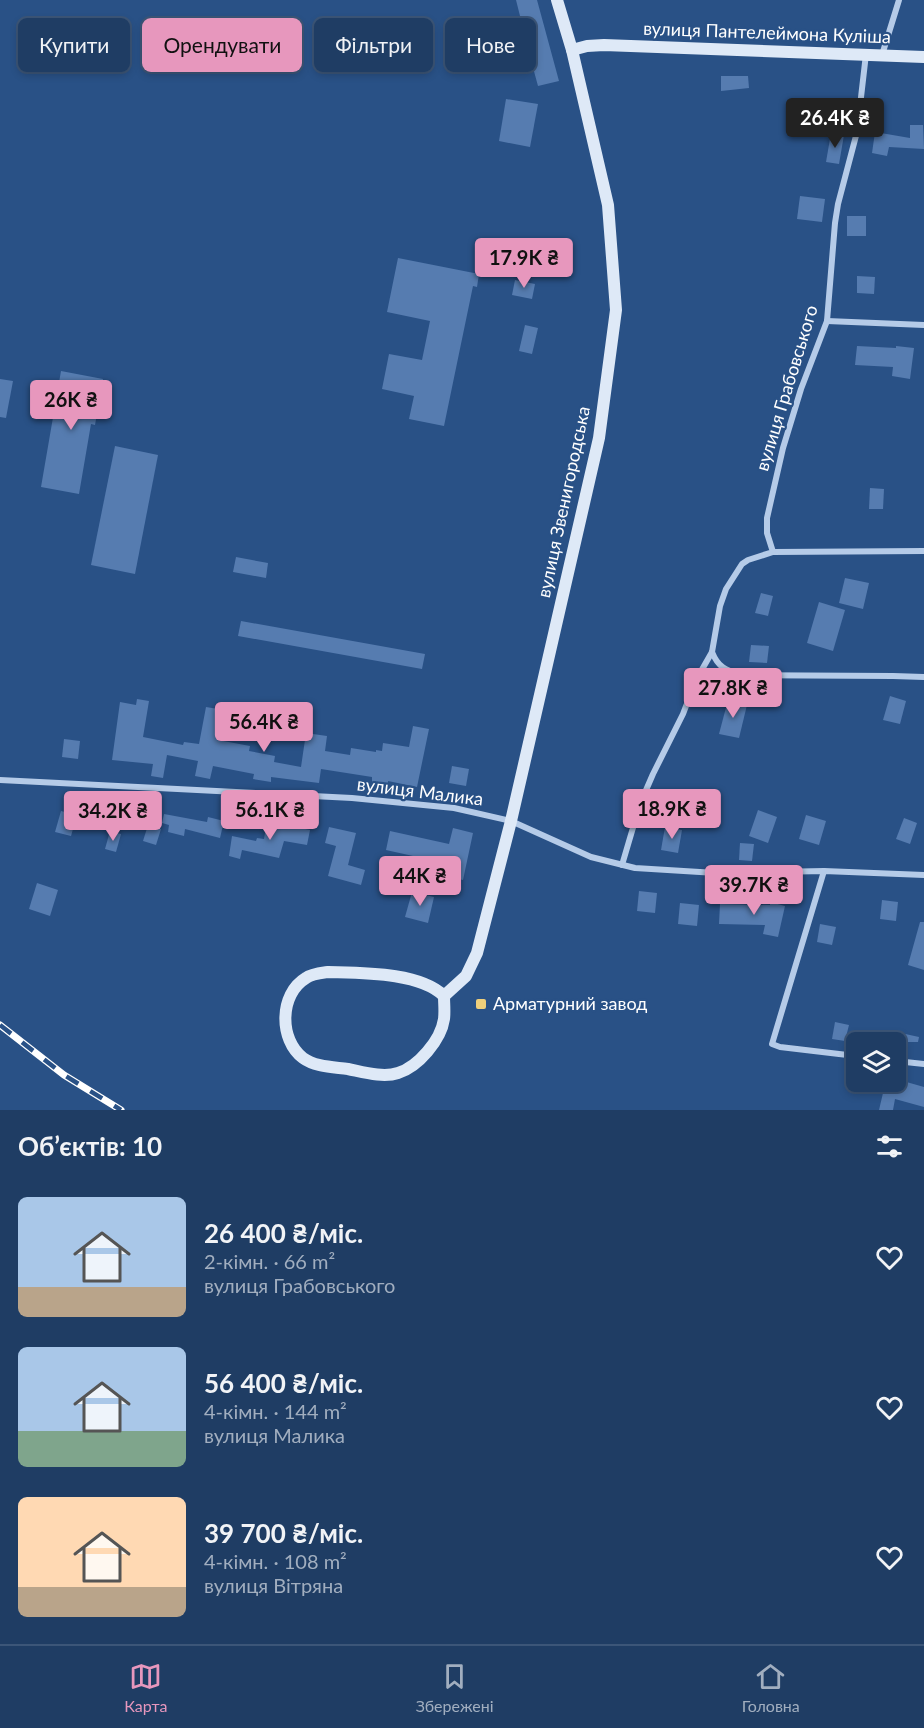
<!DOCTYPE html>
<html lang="uk">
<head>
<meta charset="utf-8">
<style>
  body { margin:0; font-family:Lato,sans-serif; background:#2c486d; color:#f1f3f6; height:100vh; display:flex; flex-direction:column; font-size:22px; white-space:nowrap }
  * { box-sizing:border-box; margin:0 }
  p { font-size:20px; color:#a1aebf }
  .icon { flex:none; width:33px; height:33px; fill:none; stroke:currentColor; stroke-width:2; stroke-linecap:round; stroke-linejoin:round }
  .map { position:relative; height:1110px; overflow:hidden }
  .side { display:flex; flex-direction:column; background:#1f3d64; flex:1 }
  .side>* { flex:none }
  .hud { position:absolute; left:18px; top:18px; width:600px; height:54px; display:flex; gap:12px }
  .buttons { position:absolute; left:846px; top:1032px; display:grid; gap:12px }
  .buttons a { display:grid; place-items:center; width:60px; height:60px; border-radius:9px; background:#1f3d64; box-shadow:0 3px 9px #0003,0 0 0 2px #3c5678; font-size:30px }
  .price { position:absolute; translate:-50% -51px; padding:0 14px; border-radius:6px; background:#e797bd; color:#111; font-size:20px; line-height:39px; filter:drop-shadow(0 2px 3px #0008) }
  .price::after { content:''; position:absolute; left:50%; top:36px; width:18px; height:14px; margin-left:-9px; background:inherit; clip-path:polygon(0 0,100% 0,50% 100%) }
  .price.current { background:#222; color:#fff }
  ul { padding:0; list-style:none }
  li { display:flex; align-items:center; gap:18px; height:150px; padding:0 18px }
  li span { display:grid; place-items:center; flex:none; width:168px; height:120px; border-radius:9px; color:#555 }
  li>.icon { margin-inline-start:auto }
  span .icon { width:72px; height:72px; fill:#fffc; stroke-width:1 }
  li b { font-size:26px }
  h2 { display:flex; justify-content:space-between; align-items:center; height:72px; padding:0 18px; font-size:26px }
  .tag { padding:0 21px; border-radius:9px; background:#1f3d64; box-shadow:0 3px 9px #0003,0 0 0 2px #3c5678; font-size:21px; line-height:54px }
  .tag.current { background:#e797bd; color:#111 }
  .tabs { display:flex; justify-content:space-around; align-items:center; height:84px; border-top:2px solid #3c5678; background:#1f3d64; font-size:16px; color:#a1aebf }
  .tabs a { display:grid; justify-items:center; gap:3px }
  .tabs .current { color:#e797bd }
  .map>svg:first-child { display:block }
  .building { fill:#567cb0 }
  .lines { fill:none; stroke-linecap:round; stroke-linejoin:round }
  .street { stroke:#b5cbe8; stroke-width:6 }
  .secondary { stroke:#dee9f7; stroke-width:12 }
  .rail-casing { stroke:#fff; stroke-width:7 }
  .rail { stroke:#295186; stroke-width:4.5; stroke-dasharray:14; stroke-linecap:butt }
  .poi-dot { fill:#efcf7b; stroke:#295186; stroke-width:2 }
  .labels { text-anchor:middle; stroke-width:4.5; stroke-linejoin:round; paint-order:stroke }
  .street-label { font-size:18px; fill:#fff; stroke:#295186 }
  .poi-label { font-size:18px; fill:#fff; stroke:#295186; text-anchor:start }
</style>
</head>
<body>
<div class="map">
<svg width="924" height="1110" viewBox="0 0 924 1110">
  <rect width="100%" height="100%" fill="#295186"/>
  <g class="building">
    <polygon points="516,0 537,0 559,81 538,86 532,64 521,67 512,31 523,28"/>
    <polygon points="721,76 748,76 749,88 721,91"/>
    <polygon points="506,99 538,104 530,147 499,141"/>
    <polygon points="810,113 829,115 828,131 809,129"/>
    <polygon points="910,125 923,125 924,149 889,147 887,156 872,153 875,132 910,138"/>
    <polygon points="831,133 844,135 839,164 826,162"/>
    <polygon points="800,196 825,199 822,222 797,219"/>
    <rect x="847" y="216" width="19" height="20"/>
    <polygon points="398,258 479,274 477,287 473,286 444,426 409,419 414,396 382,389 389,354 422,360 430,321 387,312"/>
    <polygon points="857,276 875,277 874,294 857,293"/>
    <polygon points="515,280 535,284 532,299 512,295"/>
    <polygon points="525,325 538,328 532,354 519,351"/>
    <polygon points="857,346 896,348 896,346 914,348 910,379 892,376 893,367 855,365"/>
    <polygon points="61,371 103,379 95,425 91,424 79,494 41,487"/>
    <polygon points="0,379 13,381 6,418 0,417"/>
    <polygon points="115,446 158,455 135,574 91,565"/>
    <polygon points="870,488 884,489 883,509 869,509"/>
    <polygon points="236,557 268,563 266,578 233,572"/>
    <polygon points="845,578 869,583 863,609 839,603"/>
    <polygon points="761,593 773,596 768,616 755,613"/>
    <polygon points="819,602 845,610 833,651 807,643"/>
    <polygon points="241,621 425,654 422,669 238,636"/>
    <polygon points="751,645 769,646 767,663 749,662"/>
    <polygon points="890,696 906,701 900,724 883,720"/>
    <polygon points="137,699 149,701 143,737 183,745 184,742 199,744 206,707 224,710 218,740 250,746 249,751 275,756 274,762 301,767 306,733 327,736 325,751 350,755 351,748 376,752 376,750 382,751 383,743 409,747 413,726 429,729 417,787 388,781 388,784 372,782 372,777 321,769 319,783 271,777 271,782 253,779 254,774 213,766 210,779 195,776 198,761 167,755 163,778 151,776 153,764 112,760 120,702 136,705"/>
    <polygon points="728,700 747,705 739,738 719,734"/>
    <polygon points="64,739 80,741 78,759 62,757"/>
    <polygon points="452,766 469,769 466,786 449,783"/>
    <polygon points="86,806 105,810 100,828 81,824"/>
    <polygon points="758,810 777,817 768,843 749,836"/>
    <polygon points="61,811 77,815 71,836 55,832"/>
    <polygon points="164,814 207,822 208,817 224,821 220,838 185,829 184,836 168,832 169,825 162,823"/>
    <polygon points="806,815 826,821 819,845 799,839"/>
    <polygon points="904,818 917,823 910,844 896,839"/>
    <polygon points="267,821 310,830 307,845 284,841 279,858 242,850 240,859 229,856 232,836 256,841 257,838 264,839"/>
    <polygon points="148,825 161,829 156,845 143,841"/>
    <polygon points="329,827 356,833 348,865 365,870 361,885 328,876 336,846 325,843"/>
    <polygon points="665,827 682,830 678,853 661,850"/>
    <polygon points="453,828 473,833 463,880 442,875 443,870 412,862 413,856 386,850 390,831 449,844"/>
    <polygon points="110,831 121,834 116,852 105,849"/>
    <polygon points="740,843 754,844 752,861 739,860"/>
    <polygon points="37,883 58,890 50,916 29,909"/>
    <polygon points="639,891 657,893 655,913 637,911"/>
    <polygon points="412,892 434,897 428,923 405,917"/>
    <polygon points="882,900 898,902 896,921 880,919"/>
    <polygon points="770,902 785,906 778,937 763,934 765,925 719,924 720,904 770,905"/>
    <polygon points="680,903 699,905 697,926 678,924"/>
    <polygon points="920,922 924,922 924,970 908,965"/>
    <polygon points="820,924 836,927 832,945 817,942"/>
    <polygon points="835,1022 849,1025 845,1041 832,1039"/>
    <polygon points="887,1030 919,1037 918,1042 884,1042"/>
    <polygon points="896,1079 924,1087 924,1107 895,1099 893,1110 879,1110 883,1093 851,1088 851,1082 896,1082"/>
  </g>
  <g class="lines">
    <g class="street">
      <polyline points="882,55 899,0"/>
      <polyline points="827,321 924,325"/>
      <polyline points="773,552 924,551"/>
      <path d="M712,652C718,667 725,670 741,675L893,676L924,677"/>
      <polyline points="0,780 352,798 454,808 511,821 591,857 635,868 716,873 824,871 924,875"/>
      <polyline points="622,865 640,804 653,774 683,714 696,680 712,652 720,606 726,589 742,564 748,560 773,552 767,533 767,518 783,448 801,389 827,321 835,223 838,204 857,132 866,54"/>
      <polyline points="824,871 772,1044 780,1047 856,1056"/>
      <polyline points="896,1061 924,1064"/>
    </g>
    <g class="secondary">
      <polyline points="572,50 587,46 604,45 924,57"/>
      <path d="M328,972C361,973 420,972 444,996C444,1003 445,1012 444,1019C441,1040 418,1067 398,1073C383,1078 363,1072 348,1069C334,1067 315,1067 303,1058C279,1040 279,994 306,978C311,974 321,973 328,972Z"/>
      <polyline points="444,996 466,976 477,953 511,821 599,438 616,310 608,205 572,50 557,0"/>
    </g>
    <g class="rail-casing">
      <polyline id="rail" points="0,1025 64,1075 121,1110"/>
    </g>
    <use href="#rail" class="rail"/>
  </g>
  <rect class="poi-dot" x="475" y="998" width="12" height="12" rx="3"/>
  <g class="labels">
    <g class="street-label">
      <text transform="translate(767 33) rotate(2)" y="6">вулиця Пантелеймона Куліша</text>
      <text transform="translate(787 388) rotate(-73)" y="6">вулиця Грабовського</text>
      <text transform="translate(564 502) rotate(-78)" y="6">вулиця Звенигородська</text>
      <text transform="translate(420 792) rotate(7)" y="6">вулиця Малика</text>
    </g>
    <g class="poi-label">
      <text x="493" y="1010">Арматурний завод</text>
    </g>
  </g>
</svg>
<div class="buttons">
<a><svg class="icon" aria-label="layers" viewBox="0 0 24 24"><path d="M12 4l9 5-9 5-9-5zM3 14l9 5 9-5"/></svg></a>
</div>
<b class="price current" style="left:835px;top:149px">26.4K ₴</b>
<b class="price" style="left:524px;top:289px">17.9K ₴</b>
<b class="price" style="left:71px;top:431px">26K ₴</b>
<b class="price" style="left:733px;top:719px">27.8K ₴</b>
<b class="price" style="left:264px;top:753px">56.4K ₴</b>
<b class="price" style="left:672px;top:840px">18.9K ₴</b>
<b class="price" style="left:270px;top:841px">56.1K ₴</b>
<b class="price" style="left:113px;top:842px">34.2K ₴</b>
<b class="price" style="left:420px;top:907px">44K ₴</b>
<b class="price" style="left:754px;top:916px">39.7K ₴</b>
<div class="hud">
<a class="tag">Купити</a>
<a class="tag current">Орендувати</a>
<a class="tag">Фільтри</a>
<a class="tag">Нове</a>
</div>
</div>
<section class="side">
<h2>Об’єктів: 10<svg class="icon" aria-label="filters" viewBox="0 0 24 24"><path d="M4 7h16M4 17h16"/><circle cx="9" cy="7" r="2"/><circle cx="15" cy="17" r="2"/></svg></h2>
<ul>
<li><span style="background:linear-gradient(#a9c7e8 75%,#b9a48a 0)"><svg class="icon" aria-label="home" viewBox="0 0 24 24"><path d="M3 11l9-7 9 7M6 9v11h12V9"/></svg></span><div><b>26 400 ₴/міс.</b><p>2-кімн. · 66 m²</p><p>вулиця Грабовського</p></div><svg class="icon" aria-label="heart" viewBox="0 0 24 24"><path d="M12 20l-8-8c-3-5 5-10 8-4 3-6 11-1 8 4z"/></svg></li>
<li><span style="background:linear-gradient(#a9c7e8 70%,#7fa58c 0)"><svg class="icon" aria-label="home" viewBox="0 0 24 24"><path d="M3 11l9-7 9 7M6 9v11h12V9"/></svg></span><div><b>56 400 ₴/міс.</b><p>4-кімн. · 144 m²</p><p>вулиця Малика</p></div><svg class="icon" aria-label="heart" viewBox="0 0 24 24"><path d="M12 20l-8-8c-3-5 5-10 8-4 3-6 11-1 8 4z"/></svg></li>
<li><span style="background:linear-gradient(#ffd9b3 75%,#b9a48a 0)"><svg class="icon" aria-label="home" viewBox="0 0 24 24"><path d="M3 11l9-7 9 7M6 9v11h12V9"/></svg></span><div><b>39 700 ₴/міс.</b><p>4-кімн. · 108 m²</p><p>вулиця Вітряна</p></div><svg class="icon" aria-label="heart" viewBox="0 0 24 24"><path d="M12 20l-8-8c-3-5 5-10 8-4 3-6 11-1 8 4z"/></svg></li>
</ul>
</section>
<nav class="tabs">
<a class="current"><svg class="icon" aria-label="map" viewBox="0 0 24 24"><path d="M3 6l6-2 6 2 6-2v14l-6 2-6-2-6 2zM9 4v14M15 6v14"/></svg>Карта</a>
<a><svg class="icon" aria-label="saved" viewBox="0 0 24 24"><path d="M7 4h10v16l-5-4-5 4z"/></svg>Збережені</a>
<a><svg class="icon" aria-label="home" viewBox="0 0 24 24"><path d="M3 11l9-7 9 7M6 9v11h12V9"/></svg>Головна</a>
</nav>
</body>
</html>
